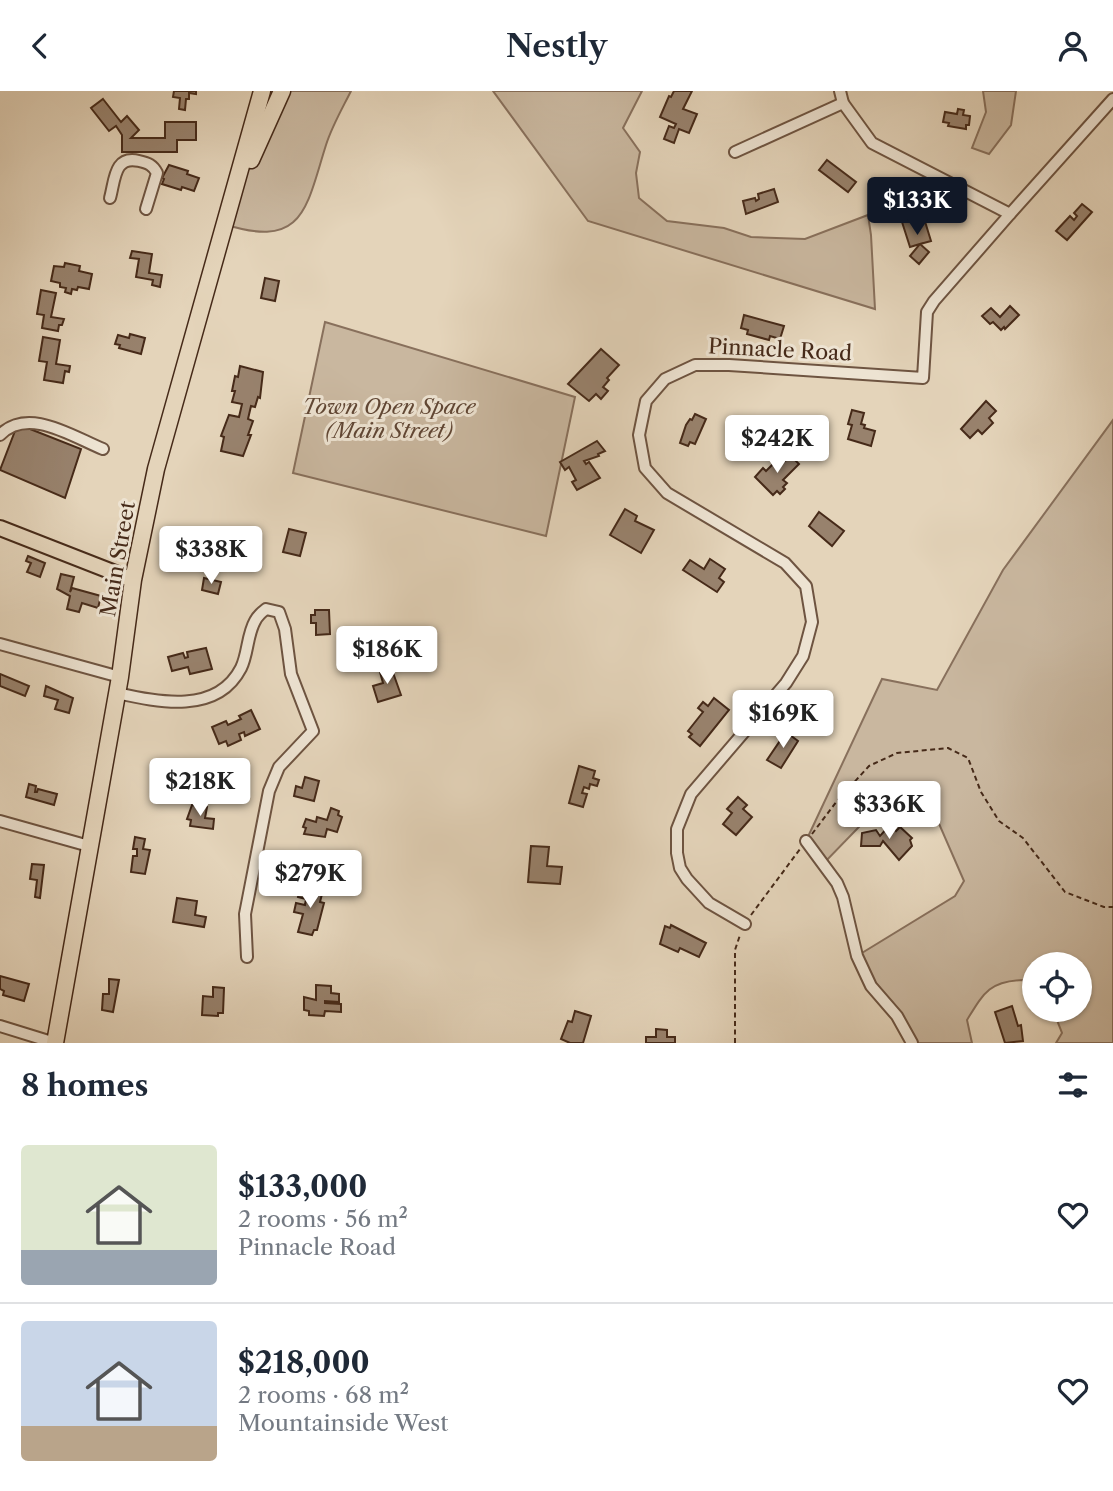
<!DOCTYPE html>
<html lang="en">
<head>
<meta charset="utf-8">
<style>
  body { margin:0; font-family:"Libre Caslon Text",serif; background:#f2f2f3; color:#1f2937; height:100vh; display:flex; flex-direction:column; font-size:26px; white-space:nowrap }
  * { box-sizing:border-box; margin:0 }
  p { font-size:23px; color:#747a83 }
  .icon { flex:none; width:38px; height:38px; fill:none; stroke:currentColor; stroke-width:2; stroke-linecap:round; stroke-linejoin:round }
  .map { position:relative; height:952px; overflow:hidden }
  .panel { display:flex; flex-direction:column; background:#fff; flex:1 }
  .panel>* { flex:none }
  .buttons { position:absolute; left:1022px; top:861px; display:grid; gap:14px }
  .buttons a { display:grid; place-items:center; width:70px; height:70px; border-radius:50%; background:#fff; box-shadow:0 2px 5px #0004; font-size:35px }
  .price { position:absolute; translate:-50% -60px; padding:0 16px; border-radius:7px; background:#fff; color:#222; font-size:23px; line-height:46px; filter:drop-shadow(0 2px 4px #0008) }
  .price::after { content:''; position:absolute; left:50%; top:42px; width:21px; height:16px; margin-left:-10px; background:inherit; clip-path:polygon(0 0,100% 0,50% 100%) }
  .price.active { background:#111827; color:#fff }
  ul { padding:0; list-style:none }
  li { display:flex; align-items:center; gap:21px; height:175px; padding:0 21px }
  li+li { border-top:2px solid #e0e1e3 }
  li span { display:grid; place-items:center; flex:none; width:196px; height:140px; border-radius:7px; color:#555 }
  li>.icon { margin-inline-start:auto }
  span .icon { width:84px; height:84px; fill:#fffc; stroke-width:1 }
  li b { font-size:30px }
  h2 { display:flex; justify-content:space-between; align-items:center; height:84px; padding:0 21px; font-size:30px }
  header { display:flex; justify-content:space-between; align-items:center; height:91px; padding:0 21px; background:#fff; font-size:32px; font-weight:600 }
  .map>svg:first-child { display:block }
  .green { fill:#c9b79f; stroke:#88705c; stroke-width:2 }
  .building { fill:#98826d; stroke:#462a19; stroke-width:2 }
  .lines { fill:none; stroke-linecap:round; stroke-linejoin:round }
  .minor-casing { stroke:#6e5441; stroke-width:14 }
  .major-casing { stroke:#462a19; stroke-width:18 }
  .highway-casing { stroke:#462a19; stroke-width:19 }
  .path { stroke:#462a19; stroke-width:2; stroke-dasharray:5 3.5; stroke-linecap:butt }
  .minor { stroke:#ede3d2; stroke-width:10 }
  .major { stroke:#e4d4ba; stroke-width:14 }
  .highway { stroke:#e4d4ba; stroke-width:16 }
  .labels { text-anchor:middle; stroke-width:6; stroke-linejoin:round; paint-order:stroke }
  .street-label { font-size:21px; fill:#462a19; stroke:#ede3d2 }
  .park-label { font-size:21px; font-style:italic; fill:#604634; stroke:#ede3d2 }
</style>
</head>
<body>
<header><svg class="icon" aria-label="back" viewBox="0 0 24 24"><path d="M15 5l-7 7 7 7"/></svg>Nestly<svg class="icon" aria-label="person" viewBox="0 0 24 24"><circle cx="12" cy="8" r="4"/><path d="M4 21q1-7 8-7t8 7"/></svg></header>
<div class="map">
<svg width="1113" height="952" viewBox="0 0 1113 952">
  <rect width="100%" height="100%" fill="#e4d4ba"/>
  <filter id="stains"><feTurbulence type="fractalNoise" baseFrequency=".00286" numOctaves="4"/><feColorMatrix values="0 0 0 0 .2 0 0 0 0 .09 0 0 0 0 .02 0 0 0 .5 -.17"/></filter>
  <radialGradient id="worn" r=".72"><stop offset=".6" stop-color="#630" stop-opacity="0"/><stop offset="1" stop-color="#630" stop-opacity=".3"/></radialGradient>
  <g class="green">
    <path d="M262,0H351C342,18 332,35 326,54C306,117 304,159 224,133Z"/>
    <polygon points="493,0 642,0 623,37 640,61 636,82 639,107 667,130 724,137 751,146 805,148 868,124 871,144 875,218 588,130"/>
    <polygon points="983,0 1016,0 1011,34 989,63 972,57 986,21"/>
    <polygon points="325,231 575,306 546,445 293,382"/>
    <path d="M1113,329V952H1056L1062,942L1053,919H1080V873H1034V899L1023,889C989,890 983,903 967,929L972,952H912L857,865L955,805L964,790L930,712L906,704L888,706L823,773L806,750L882,588L937,599L1003,479Z"/>
  </g>
  <g class="building">
    <polygon points="174,0 196,0 196,3 189,2 189,8 186,8 185,19 179,18 180,7 173,6"/>
    <polygon points="674,0 692,0 683,18 697,23 689,42 679,38 674,52 664,48 669,35 674,37 676,33 660,26 669,5 671,6"/>
    <polygon points="103,8 121,31 127,25 139,39 131,47 165,47 165,31 196,31 196,49 177,49 177,61 122,61 122,44 116,35 109,40 91,17"/>
    <polygon points="958,18 964,19 963,24 970,25 969,34 966,34 966,38 948,35 949,32 943,31 945,21 957,23"/>
    <polygon points="827,69 856,91 848,101 819,79"/>
    <polygon points="169,74 188,80 187,83 199,87 194,100 182,96 181,99 162,93 164,88 162,87"/>
    <polygon points="774,98 778,111 746,123 743,110 755,107 756,110 759,108 758,103"/>
    <polygon points="1082,113 1092,121 1067,149 1056,140 1070,125 1074,129 1077,125 1074,122"/>
    <polygon points="923,124 931,150 920,153 929,161 919,173 910,165 920,153 910,156 902,131"/>
    <polygon points="132,160 152,163 149,182 162,184 160,196 152,194 153,189 136,186 139,168 130,167"/>
    <polygon points="65,172 80,175 79,180 92,183 89,198 78,196 77,199 72,198 71,203 65,201 66,197 60,196 60,192 51,190 54,175 64,176"/>
    <polygon points="265,187 279,190 275,210 261,207"/>
    <polygon points="41,199 56,202 51,226 64,228 62,234 59,234 58,240 42,237 44,224 37,223"/>
    <polygon points="1010,215 1019,224 1005,238 1004,236 1001,239 993,231 990,233 982,225 991,217 1000,226"/>
    <polygon points="744,224 784,235 780,248 770,245 769,249 747,243 748,239 741,237"/>
    <polygon points="130,243 145,247 141,263 119,257 120,254 115,253 118,244 129,247"/>
    <polygon points="43,246 60,249 56,273 70,275 69,281 65,280 63,292 44,289 47,271 39,270"/>
    <polygon points="601,258 619,274 607,287 609,289 603,296 608,300 601,308 596,303 589,310 568,293"/>
    <polygon points="240,275 263,281 260,307 258,306 255,316 251,315 248,328 253,330 248,344 251,344 243,365 221,360 224,346 221,345 229,324 239,326 242,313 232,311 235,300 232,300 235,285 238,286"/>
    <polygon points="986,310 996,320 989,327 993,332 982,343 978,339 970,347 961,338"/>
    <polygon points="852,319 864,322 861,333 865,334 864,337 875,340 871,355 848,348 852,334 848,333"/>
    <polygon points="695,323 706,328 695,353 690,351 688,355 680,352 686,334 690,328 692,329"/>
    <polygon points="25,336 81,358 65,407 0,379 15,340"/>
    <polygon points="597,350 605,360 598,363 599,365 584,370 586,373 589,371 600,387 577,399 572,391 576,389 569,376 565,379 560,371"/>
    <polygon points="781,365 785,370 791,365 799,373 783,389 787,392 783,396 785,398 780,403 777,400 773,404 755,386 763,377 766,380"/>
    <polygon points="625,418 637,425 635,430 654,439 641,462 610,444"/>
    <polygon points="819,421 844,440 832,455 809,435"/>
    <polygon points="289,438 306,442 300,465 283,461"/>
    <polygon points="28,465 45,472 40,486 27,481 31,472 26,470"/>
    <polygon points="710,468 725,478 719,487 724,491 717,501 683,479 690,469 704,478"/>
    <polygon points="61,483 74,486 70,501 72,497 101,505 98,517 82,512 79,521 67,518 70,505 57,498"/>
    <polygon points="204,487 221,491 218,503 202,499"/>
    <polygon points="315,519 329,519 330,543 316,544 316,532 311,532 311,524 315,524"/>
    <polygon points="206,557 212,578 190,583 188,576 172,580 168,566 183,562 185,567 188,566 187,561"/>
    <polygon points="391,576 401,604 378,611 373,595 383,592 380,581"/>
    <polygon points="0,583 29,595 25,605 0,595"/>
    <polygon points="46,595 73,607 69,622 55,618 58,609 44,605"/>
    <polygon points="714,607 729,619 700,655 689,646 692,643 688,640 703,621 698,617 703,611 708,615"/>
    <polygon points="251,619 260,638 245,645 244,641 239,643 241,649 228,655 226,650 219,653 212,636 226,630 228,634 241,628 239,625"/>
    <polygon points="786,641 798,650 781,677 767,669"/>
    <polygon points="579,675 595,680 593,687 599,689 597,695 590,693 589,698 584,696 582,702 587,703 583,716 569,712"/>
    <polygon points="305,686 319,690 314,710 294,705 296,695 302,697"/>
    <polygon points="29,693 36,695 35,701 37,701 38,698 57,703 54,714 26,706"/>
    <polygon points="738,706 747,714 743,718 752,726 736,744 723,733 732,722 727,718"/>
    <polygon points="192,714 207,716 205,727 214,728 213,738 190,735 191,729 187,728"/>
    <polygon points="331,717 339,720 338,724 342,726 337,741 327,738 325,746 304,743 306,737 303,736 306,728 316,731 317,726 327,729"/>
    <polygon points="890,734 896,740 900,736 912,747 910,749 912,755 899,769 883,750 880,755 861,755 862,742 876,739 880,745"/>
    <polygon points="135,746 145,748 143,758 150,759 145,783 131,781 133,765 137,765 137,758 133,758"/>
    <polygon points="531,755 549,756 547,775 562,776 560,793 528,791"/>
    <polygon points="32,773 44,774 40,807 35,806 37,789 30,788"/>
    <polygon points="309,795 323,799 320,811 324,812 317,839 314,839 312,844 298,841 303,823 294,821 296,812 305,814 306,808 298,806 300,797 308,799"/>
    <polygon points="177,807 197,810 195,824 206,826 204,836 173,831"/>
    <polygon points="671,834 706,852 699,866 680,857 678,861 660,853 665,835 670,837"/>
    <polygon points="0,885 29,893 24,910 3,904 4,900 0,898"/>
    <polygon points="109,888 119,889 113,921 102,919 103,903 109,903"/>
    <polygon points="316,894 331,895 331,902 339,903 339,911 325,910 325,912 341,913 341,921 325,920 324,925 309,924 309,920 304,919 304,906 316,909"/>
    <polygon points="213,896 224,897 223,922 218,922 218,925 202,924 203,905 213,906"/>
    <polygon points="1012,915 1018,935 1021,934 1023,950 1005,952 995,921"/>
    <polygon points="575,920 591,925 583,952 570,952 561,948 568,930 572,931"/>
    <polygon points="656,938 667,939 667,946 675,946 675,952 646,952 646,946 656,946"/>
  </g>
  <g class="lines">
    <g class="minor-casing">
      <g id="minor">
        <polyline points="840,0 843,12 872,52 1010,123"/>
        <polyline points="735,61 843,12"/>
        <path d="M110,107C115,89 114,64 139,70C148,72 153,74 157,82L146,118"/>
        <path d="M0,344C28,315 73,346 103,358"/>
        <polyline points="0,553 120,586"/>
        <path d="M117,602C158,611 217,624 241,577C248,563 247,544 255,530C257,526 262,521 266,518L279,521L285,538L291,583L313,640L279,676L269,700L245,823L247,866"/>
        <polyline points="0,730 89,755"/>
        <polyline points="806,750 837,792 843,806 857,865 871,895 897,925 912,952"/>
        <polyline points="745,833 709,812 687,788 680,777 677,762 677,738 691,703 786,592 803,565 812,531 806,495 785,472 667,402 645,377 639,344 646,310 665,288 695,274 729,274 923,287 927,221 934,210 1010,123 1113,8"/>
        <polyline points="0,935 55,952"/>
      </g>
    </g>
    <g class="major-casing">
      <polyline id="major" points="0,437 133,489"/>
    </g>
    <g class="highway-casing">
      <g id="highway">
        <polyline points="251,69 282,0"/>
        <polyline points="55,952 120,586 133,489 156,378 262,0"/>
      </g>
    </g>
    <g class="path">
      <polyline points="812,743 837,710 869,675 897,662 948,657 968,667 981,701 999,730 1023,747 1065,801 1104,816 1113,816"/>
      <polyline points="751,824 800,758"/>
      <polyline points="735,952 735,859 740,844"/>
    </g>
    <use href="#minor" class="minor"/>
    <use href="#major" class="major"/>
    <use href="#highway" class="highway"/>
  </g>
  <g class="labels">
    <g class="street-label">
      <text transform="translate(780 259) rotate(3)" y="7">Pinnacle Road</text>
      <text transform="translate(118 468) rotate(-80)" y="7">Main Street</text>
    </g>
    <g class="park-label">
      <text x="389" y="323">Town Open Space<tspan x="389" dy="24">(Main Street)</tspan></text>
    </g>
  </g>
  <rect width="100%" height="100%" filter="url(#stains)"/>
  <rect width="100%" height="100%" fill="url(#worn)"/>
</svg>
<div class="buttons">
<a><svg class="icon" aria-label="locate" viewBox="0 0 24 24"><circle cx="12" cy="12" r="6"/><path d="M12 2v4M12 18v4M2 12h4M18 12h4"/></svg></a>
</div>
<b class="price active" style="left:917px;top:146px">$133K</b>
<b class="price" style="left:777px;top:384px">$242K</b>
<b class="price" style="left:211px;top:495px">$338K</b>
<b class="price" style="left:387px;top:595px">$186K</b>
<b class="price" style="left:783px;top:659px">$169K</b>
<b class="price" style="left:200px;top:727px">$218K</b>
<b class="price" style="left:889px;top:750px">$336K</b>
<b class="price" style="left:310px;top:819px">$279K</b>
</div>
<section class="panel">
<h2>8 homes<svg class="icon" aria-label="filters" viewBox="0 0 24 24"><path d="M4 7h16M4 17h16"/><circle cx="9" cy="7" r="2"/><circle cx="15" cy="17" r="2"/></svg></h2>
<ul>
<li><span style="background:linear-gradient(#dfe7d0 75%,#9aa5b1 0)"><svg class="icon" aria-label="home" viewBox="0 0 24 24"><path d="M3 11l9-7 9 7M6 9v11h12V9"/></svg></span><div><b>$133,000</b><p>2 rooms · 56 m²</p><p>Pinnacle Road</p></div><svg class="icon" aria-label="heart" viewBox="0 0 24 24"><path d="M12 20l-8-8c-3-5 5-10 8-4 3-6 11-1 8 4z"/></svg></li>
<li><span style="background:linear-gradient(#c9d6e8 75%,#b9a48a 0)"><svg class="icon" aria-label="home" viewBox="0 0 24 24"><path d="M3 11l9-7 9 7M6 9v11h12V9"/></svg></span><div><b>$218,000</b><p>2 rooms · 68 m²</p><p>Mountainside West</p></div><svg class="icon" aria-label="heart" viewBox="0 0 24 24"><path d="M12 20l-8-8c-3-5 5-10 8-4 3-6 11-1 8 4z"/></svg></li>
</ul>
</section>
</body>
</html>
